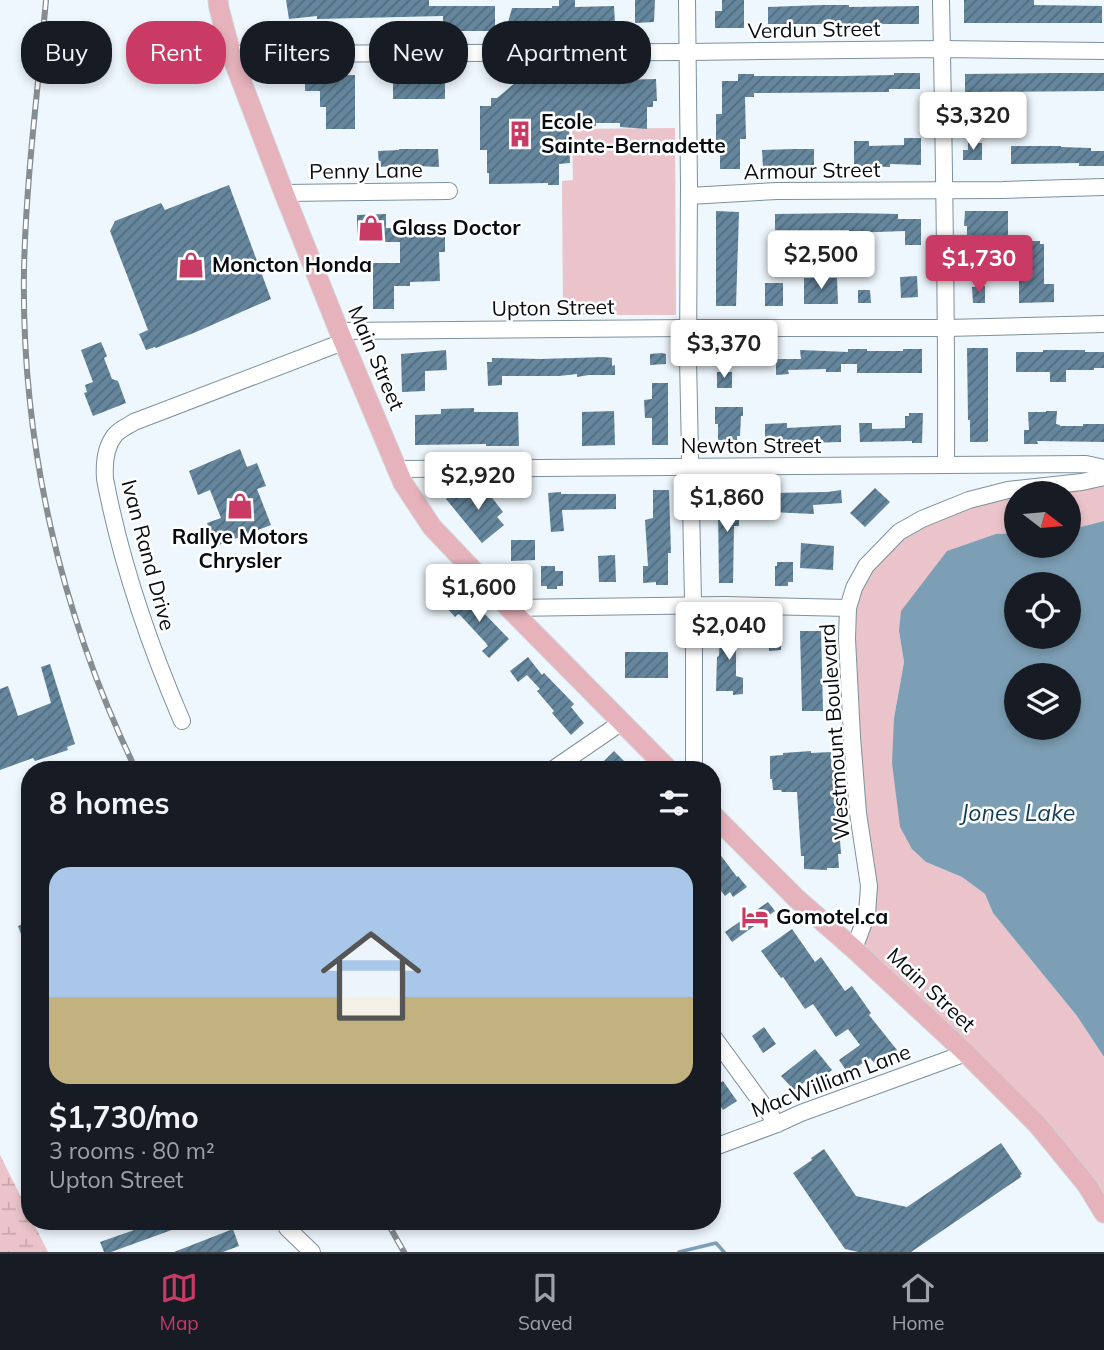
<!DOCTYPE html>
<html lang="en">
<head>
<meta charset="utf-8">
<style>
  body { margin:0; font-family:Mulish,sans-serif; background:#242831; color:#f1f3f6; height:100vh; display:flex; flex-direction:column; font-size:26px; white-space:nowrap }
  * { box-sizing:border-box; margin:0 }
  p { font-size:23px; color:#9ea1a6 }
  .icon { flex:none; width:38px; height:38px; fill:none; stroke:currentColor; stroke-width:2; stroke-linecap:round; stroke-linejoin:round }
  .map { position:relative; flex:1; overflow:hidden }
  .panel { position:absolute; left:21px; top:761px; width:700px; height:469px; display:flex; flex-direction:column; background:#171b24; border-radius:28px; box-shadow:0 4px 10px #0003 }
  .panel>* { flex:none }
  .banner { position:absolute; left:21px; top:21px; width:700px; height:63px; display:flex; gap:14px }
  .needle { width:46px; rotate:106deg }
  .tools { position:absolute; left:1004px; top:481px; display:grid; gap:14px }
  .tools a { display:grid; place-items:center; width:77px; height:77px; border-radius:50%; background:#171b24; box-shadow:0 4px 10px #0003; font-size:35px }
  .price { position:absolute; translate:-50% -60px; padding:0 16px; border-radius:7px; background:#fff; color:#222; font-size:23px; line-height:46px; filter:drop-shadow(0 2px 4px #0008) }
  .price::after { content:''; position:absolute; left:50%; top:42px; width:21px; height:16px; margin-left:-10px; background:inherit; clip-path:polygon(0 0,100% 0,50% 100%) }
  .price.on { background:#c93b65; color:#fff }
  ul { padding:0; list-style:none }
  li { display:grid; align-content:center; gap:14px; height:371px; padding:0 28px }
  li span { display:grid; place-items:center; height:217px; border-radius:21px; color:#555 }
  li>.icon { margin-inline-start:auto }
  span .icon { width:126px; height:126px; fill:#fffc; stroke-width:1 }
  li b { font-size:30px }
  h2 { display:flex; justify-content:space-between; align-items:center; height:84px; padding:0 28px; font-size:30px }
  .pill { padding:0 24px; border-radius:28px; background:#171b24; box-shadow:0 4px 10px #0003; font-size:24px; line-height:63px }
  .pill.on { background:#c93b65; color:#fff }
  .tabs { display:flex; justify-content:space-around; align-items:center; height:98px; border-top:2px solid #363941; background:#171b24; font-size:19px; color:#9ea1a6 }
  .tabs a { display:grid; justify-items:center; gap:4px }
  .tabs .on { color:#c93b65 }
  .map>svg:first-child { display:block }
  .wetland { fill:url(#wetland-marsh) }
  .park { fill:#eac4ca }
  .water { fill:#7d9fb5; fill-rule:evenodd }
  .lines { fill:none; stroke-linecap:round; stroke-linejoin:round }
  .stream { stroke:#7d9fb5; stroke-width:3.5 }
  .building { fill:url(#building-hatch) }
  .minor-casing { stroke:#7d909d; stroke-width:18 }
  .major-casing { stroke:#d2d3d4; stroke-width:21 }
  .minor { stroke:#fff; stroke-width:16 }
  .major { stroke:#e6b2bc; stroke-width:19 }
  .rail-casing { stroke:#858d92; stroke-width:6 }
  .rail { stroke:#fff; stroke-width:3.5; stroke-dasharray:10; stroke-linecap:butt }
  .labels { text-anchor:middle; stroke-width:5; stroke-linejoin:round; paint-order:stroke }
  .street-label { font-size:21px; fill:#060c11; stroke:#fff }
  .poi-label { font-size:21px; font-weight:bold; fill:#060c11; stroke:#fff; text-anchor:start }
  .water-label { font-size:23px; font-style:italic; fill:#123e57; stroke:#fff }
</style>
</head>
<body>
<div class="map">
<svg width="1104" height="1252" viewBox="0 0 1104 1252">
  <defs>
    <pattern id="wetland-marsh" width="20" height="14" patternUnits="userSpaceOnUse" patternTransform="scale(1.75)"><rect width="20" height="14" fill="#eac4ca"/><path d="M1 5h8M5 5V1M11 12h8M15 12V8" fill="none" stroke="#c7a7ac"/></pattern>
    <pattern id="building-hatch" width="6" height="6" patternUnits="userSpaceOnUse" patternTransform="scale(1.75)"><rect width="6" height="6" fill="#65869c"/><path d="M-1 1l2-2M0 6l6-6M5 7l2-2" fill="none" stroke="#516c7e"/></pattern>
  </defs>
  <rect width="100%" height="100%" fill="#eef7fd"/>
  <polygon class="wetland" points="0,1155 30,1215 30,1222 33,1222 48,1252 0,1252"/>
  <g class="park">
    <polygon points="675,128 676,315 563,315 562,181 573,180 572,129"/>
    <polygon points="1104,477 1104,521 1069,530 1069,494 1017,494 1017,533 996,534 899,631 904,662 894,718 926,862 962,877 985,894 993,913 1077,1016 1104,1057 1104,1213 1087,1185 854,949 867,914 858,813 854,588 899,532 969,500"/>
  </g>
  <path class="water" d="M1104,521V1057L1077,1016L993,913L985,894L962,877L926,862L912,849L900,827L892,763L894,718L904,662L899,631L901,611L947,551L996,534L1017,533V546H1069V530ZM1017,584H1069V637H1017ZM1017,676H1069V728H1017Z"/>
  <g class="lines">
    <polyline class="stream" points="679,1252 716,1243 724,1252"/>
  </g>
  <g class="building">
    <polygon points="286,0 429,0 429,6 495,6 495,31 443,31 443,16 317,19 317,16 289,19"/>
    <polygon points="559,0 575,0 575,7 614,6 615,23 599,24 599,22 575,23 575,25 507,26 512,8 552,8 552,6 559,6"/>
    <polygon points="635,0 655,0 654,22 635,23"/>
    <polygon points="722,0 744,0 744,28 715,28 715,11 722,11"/>
    <polygon points="964,0 1034,0 1034,5 1102,6 1102,23 964,23"/>
    <polygon points="823,5 849,5 849,7 919,6 919,24 768,24 768,7"/>
    <polygon points="445,73 445,99 393,99 393,74"/>
    <polygon points="894,73 920,73 920,89 889,89 889,92 754,93 754,97 745,97 746,139 740,139 740,169 720,169 720,140 716,140 716,114 722,114 722,81 738,81 738,74 754,74 754,76 845,76 894,75"/>
    <polygon points="1058,73 1104,73 1104,91 965,92 965,74"/>
    <polygon points="305,75 355,75 355,129 326,129 326,107 320,107 320,91 305,91"/>
    <polygon points="531,78 532,80 542,80 542,82 656,79 657,101 653,101 653,107 647,107 647,129 620,127 620,123 596,123 596,126 569,126 570,163 559,164 559,185 548,185 548,183 489,184 489,173 487,173 487,150 480,150 480,106 491,106 491,98 497,98 515,83"/>
    <polygon points="904,138 921,138 921,165 890,164 890,167 854,166 854,141 869,141 869,146 904,145"/>
    <polygon points="968,143 982,143 982,160 963,160 963,150 968,150"/>
    <polygon points="1011,146 1061,146 1061,147 1091,148 1091,151 1104,151 1104,166 1079,166 1079,163 1011,164"/>
    <polygon points="399,149 438,149 439,167 392,165 392,166 379,167 378,151 399,150"/>
    <polygon points="793,149 814,149 814,165 763,167 762,150"/>
    <polygon points="229,185 271,299 196,332 156,348 155,347 146,350 139,334 148,330 110,231 115,221 161,203 165,210"/>
    <polygon points="716,211 739,212 736,306 716,306"/>
    <polygon points="965,211 1008,211 1008,235 980,236 980,242 967,242 967,226 964,226"/>
    <polygon points="852,213 898,214 898,219 921,219 921,245 905,245 905,231 849,233 849,230 775,230 775,214"/>
    <polygon points="386,214 386,228 445,228 445,252 439,252 440,281 410,282 410,286 394,286 394,309 373,309 373,263 400,263 400,242 357,242 357,215"/>
    <polygon points="1019,241 1040,241 1040,244 1044,244 1044,284 1054,284 1054,302 1019,303"/>
    <polygon points="917,276 918,297 901,298 900,277"/>
    <polygon points="804,278 837,278 838,304 804,304"/>
    <rect x="765" y="283" width="18" height="23"/>
    <polygon points="985,286 985,303 973,303 972,287"/>
    <polygon points="858,290 870,290 871,303 858,303"/>
    <polygon points="101,342 107,356 104,358 112,379 118,381 126,403 93,416 84,393 87,392 85,385 93,382 81,350"/>
    <polygon points="967,348 988,348 988,441 985,442 970,442 970,420 968,420"/>
    <polygon points="848,349 867,349 867,351 903,351 903,349 922,349 922,373 857,373 857,364 841,364 841,372 826,372 826,369 788,370 789,374 776,375 776,359 801,359 800,350 848,352"/>
    <polygon points="446,350 447,370 425,371 425,391 402,392 401,354"/>
    <polygon points="1043,350 1085,350 1085,352 1104,352 1104,368 1094,368 1094,370 1066,370 1066,382 1050,382 1050,372 1016,372 1016,352 1043,352"/>
    <polygon points="662,353 666,354 666,364 650,365 650,354"/>
    <polygon points="604,357 612,358 612,366 615,365 615,375 589,375 577,377 577,374 559,376 502,376 502,385 488,386 487,362 492,362 492,358 541,359"/>
    <rect x="717" y="372" width="15" height="16"/>
    <polygon points="652,383 668,383 668,445 652,445 652,418 645,418 644,400 652,399"/>
    <polygon points="715,407 743,407 743,416 741,416 740,436 737,436 737,440 718,440 718,424 715,424"/>
    <polygon points="474,408 474,412 518,412 519,446 486,446 486,444 415,445 415,415 441,414 441,409"/>
    <polygon points="614,411 615,445 582,446 582,412"/>
    <polygon points="1046,411 1057,411 1056,424 1060,425 1060,426 1083,426 1083,424 1104,424 1104,442 1037,441 1038,444 1024,444 1024,430 1029,430 1028,412 1046,412"/>
    <polygon points="909,413 923,413 922,443 912,443 912,441 860,442 859,423 872,423 872,429 905,428 905,416 909,416"/>
    <polygon points="787,423 787,428 841,425 841,442 771,444 771,439 765,440 765,424"/>
    <polygon points="240,449 247,467 257,463 266,486 257,489 271,525 216,546 207,523 221,518 210,490 198,495 189,471"/>
    <polygon points="875,488 890,502 865,527 850,513"/>
    <polygon points="722,489 736,489 736,510 739,510 739,526 734,526 733,583 719,583 718,510 719,510 719,499 722,499"/>
    <polygon points="653,490 669,490 671,553 668,553 668,585 656,585 656,582 643,583 643,566 648,566 645,520 653,518"/>
    <polygon points="841,490 842,503 813,505 814,514 770,512 770,493 828,492"/>
    <polygon points="456,491 487,491 503,512 497,517 504,525 482,543 446,499"/>
    <polygon points="561,492 561,494 616,494 616,509 562,510 564,531 551,532 548,493"/>
    <polygon points="511,540 535,540 535,560 511,561"/>
    <polygon points="801,543 834,546 833,570 800,568"/>
    <polygon points="615,555 616,582 599,582 598,556"/>
    <polygon points="777,562 793,562 793,582 788,582 788,586 775,586 775,566 777,566"/>
    <polygon points="541,566 555,566 555,571 563,571 563,586 557,586 557,589 547,589 547,586 541,586"/>
    <polygon points="462,593 477,610 479,608 509,639 489,658 482,651 488,646 485,642 460,615 458,614 455,617 447,608"/>
    <polygon points="720,628 740,628 740,644 736,644 736,676 743,678 743,694 733,695 733,691 716,691 717,657 719,656"/>
    <polygon points="768,630 781,630 781,650 769,651"/>
    <polygon points="800,631 821,631 823,711 802,711"/>
    <rect x="625" y="652" width="43" height="26"/>
    <polygon points="528,657 542,675 544,673 574,704 571,707 584,723 571,735 552,713 554,711 537,691 540,689 527,675 518,682 510,671"/>
    <polygon points="50,664 75,744 67,747 68,750 35,761 33,758 0,770 0,689 8,686 18,716 51,703 41,667"/>
    <polygon points="614,751 633,770 611,770 603,762"/>
    <polygon points="811,751 811,753 831,752 832,770 835,770 841,854 838,854 839,868 827,868 827,870 804,869 804,856 801,856 797,792 782,792 781,790 773,790 772,779 770,779 770,756 783,755 783,753"/>
    <polygon points="719,853 737,877 738,876 747,887 733,897 730,892 725,896 712,879 712,857"/>
    <polygon points="768,902 775,911 732,942 725,932"/>
    <polygon points="30,921 30,955 29,956 18,926"/>
    <polygon points="792,929 815,962 821,957 845,991 852,986 871,1013 869,1015 897,1050 877,1066 870,1058 848,1073 839,1060 860,1045 848,1029 836,1037 813,1004 805,1009 783,977 781,978 761,951"/>
    <polygon points="764,1027 776,1044 763,1053 752,1036"/>
    <polygon points="815,1049 832,1070 820,1079 816,1073 794,1090 781,1076"/>
    <polygon points="723,1081 737,1101 723,1110 712,1095 712,1088"/>
    <polygon points="1001,1143 1022,1174 1020,1175 1021,1177 911,1252 858,1252 845,1249 793,1173 812,1160 811,1158 824,1149 856,1196 907,1207"/>
    <polygon points="157,1222 191,1223 111,1252 104,1252 100,1242"/>
    <polygon points="233,1229 239,1246 223,1252 174,1252"/>
  </g>
  <g class="lines">
    <g class="minor-casing">
      <g id="minor">
        <polyline points="687,0 689,186 688,358 694,650 694,770"/>
        <path d="M941,0C944,155 947,310 946,465"/>
        <polyline points="231,54 687,52 942,49 1104,51"/>
        <polyline points="284,193 449,191"/>
        <polyline points="689,196 777,191 1003,190 1104,187"/>
        <polyline points="339,331 688,328 947,328 1104,324"/>
        <polyline points="397,469 1086,464 1104,468"/>
        <polyline points="509,608 725,605 848,608"/>
        <path d="M182,721C148,642 121,563 105,479C104,464 105,447 115,435C120,429 128,426 134,422L343,342"/>
        <polyline points="552,770 622,722"/>
        <polyline points="854,949 867,914 869,886 858,813 852,737 847,639 848,608 854,588 866,566 899,532 922,519 969,500 1008,490 1082,482 1104,477"/>
        <polyline points="712,1035 777,1124"/>
        <polyline points="712,1148 777,1124 801,1113 966,1053"/>
        <polyline points="287,1228 312,1252"/>
      </g>
    </g>
    <g class="major-casing">
      <g id="major">
        <polyline points="218,0 219,8 231,54 284,193 339,331 403,483 432,527 509,608 669,770"/>
        <polyline points="712,814 797,899 854,949 966,1053 1038,1125 1087,1185 1104,1213"/>
      </g>
    </g>
    <use href="#minor" class="minor"/>
    <use href="#major" class="major"/>
    <g class="rail-casing">
      <g id="rail">
        <path d="M46,0C38,89 26,179 24,269C21,443 60,613 136,770"/>
        <polyline points="387,1222 404,1252"/>
      </g>
    </g>
    <use href="#rail" class="rail"/>
  </g>
  <defs>
    <g id="building-bare" transform="scale(2.1)"><path d="M-4-6H4V6H1V3H-1V6H-4ZM-2.5-4.3h1.7v1.8h-1.7ZM.8-4.3h1.7v1.8H.8ZM-2.5-1h1.7V.8h-1.7ZM.8-1h1.7V.8H.8Z" fill="#c93b65" stroke="#fff" stroke-width="2.5" paint-order="stroke"/></g>
    <g id="shop-bare" transform="scale(2.1)"><path d="M-5-2.5h2.3a2.7 3.5 0 0 1 5.4 0H5L5.5 6h-11ZM-1.5-2.5h3a1.5 2.3 0 0 0-3 0Z" fill="#c93b65" stroke="#fff" stroke-width="2.5" paint-order="stroke"/></g>
    <g id="hotel-bare" transform="scale(2.1)"><path d="M-6-4.5h1.5V1H6V5H4.5V3h-9V5H-6ZM-4 0a1.8 1.8 0 1 1 3.6 0ZM.5 0V-2.5h3Q6-2.5 6 0Z" fill="#c93b65" stroke="#fff" stroke-width="2.5" paint-order="stroke"/></g>
  </defs>
  <g fill-rule="evenodd">
    <use href="#building-bare" x="520" y="134"/>
    <use href="#shop-bare" x="371" y="228"/>
    <use href="#shop-bare" x="191" y="265"/>
    <use href="#shop-bare" x="240" y="506"/>
    <use href="#hotel-bare" x="755" y="917"/>
  </g>
  <g class="labels">
    <g class="street-label">
      <text transform="translate(814 30) rotate(-1)" y="7">Verdun Street</text>
      <text transform="translate(366 171) rotate(-1)" y="7">Penny Lane</text>
      <text transform="translate(812 171) rotate(-1)" y="7">Armour Street</text>
      <text transform="translate(553 308) rotate(-1)" y="7">Upton Street</text>
      <text transform="translate(376 358) rotate(67)" y="7">Main Street</text>
      <text x="751" y="453">Newton Street</text>
      <text transform="translate(148 555) rotate(75)" y="7">Ivan Rand Drive</text>
      <text transform="translate(835 732) rotate(-94)" y="7">Westmount Boulevard</text>
      <text transform="translate(931 990) rotate(43)" y="7">Main Street</text>
      <text transform="translate(831 1081) rotate(-21)" y="7">MacWilliam Lane</text>
    </g>
    <g class="poi-label">
      <text x="541" y="129">Ecole<tspan x="541" dy="24">Sainte-Bernadette</tspan></text>
      <text x="392" y="235">Glass Doctor</text>
      <text x="212" y="272">Moncton Honda</text>
      <text x="240" y="544" text-anchor="middle">Rallye Motors<tspan x="240" dy="24">Chrysler</tspan></text>
      <text x="776" y="924">Gomotel.ca</text>
    </g>
    <g class="water-label">
      <text x="1018" y="821">Jones Lake</text>
    </g>
  </g>
</svg>
<div class="tools">
<a><svg class="needle" viewBox="-14 -14 28 28"><path d="M0-13l5 13h-10z" fill="#e53935"/><path d="M0 13l5-13h-10z" fill="#9ea1a6"/></svg></a>
<a><svg class="icon" aria-label="locate" viewBox="0 0 24 24"><circle cx="12" cy="12" r="6"/><path d="M12 2v4M12 18v4M2 12h4M18 12h4"/></svg></a>
<a><svg class="icon" aria-label="layers" viewBox="0 0 24 24"><path d="M12 4l9 5-9 5-9-5zM3 14l9 5 9-5"/></svg></a>
</div>
<b class="price" style="left:973px;top:152px">$3,320</b>
<b class="price" style="left:821px;top:291px">$2,500</b>
<b class="price on" style="left:979px;top:295px">$1,730</b>
<b class="price" style="left:724px;top:380px">$3,370</b>
<b class="price" style="left:478px;top:512px">$2,920</b>
<b class="price" style="left:727px;top:534px">$1,860</b>
<b class="price" style="left:479px;top:624px">$1,600</b>
<b class="price" style="left:729px;top:662px">$2,040</b>
<div class="banner">
<a class="pill">Buy</a>
<a class="pill on">Rent</a>
<a class="pill">Filters</a>
<a class="pill">New</a>
<a class="pill">Apartment</a>
</div>
<section class="panel">
<h2>8 homes<svg class="icon" aria-label="filters" viewBox="0 0 24 24"><path d="M4 7h16M4 17h16"/><circle cx="9" cy="7" r="2"/><circle cx="15" cy="17" r="2"/></svg></h2>
<ul>
<li><span style="background:linear-gradient(#a9c7e8 60%,#c2b280 0)"><svg class="icon" aria-label="home" viewBox="0 0 24 24"><path d="M3 11l9-7 9 7M6 9v11h12V9"/></svg></span><div><b>$1,730/mo</b><p>3 rooms · 80 m²</p><p>Upton Street</p></div></li>
</ul>
</section>
</div>
<nav class="tabs">
<a class="on"><svg class="icon" aria-label="map" viewBox="0 0 24 24"><path d="M3 6l6-2 6 2 6-2v14l-6 2-6-2-6 2zM9 4v14M15 6v14"/></svg>Map</a>
<a><svg class="icon" aria-label="saved" viewBox="0 0 24 24"><path d="M7 4h10v16l-5-4-5 4z"/></svg>Saved</a>
<a><svg class="icon" aria-label="home" viewBox="0 0 24 24"><path d="M3 11l9-7 9 7M6 9v11h12V9"/></svg>Home</a>
</nav>
</body>
</html>
